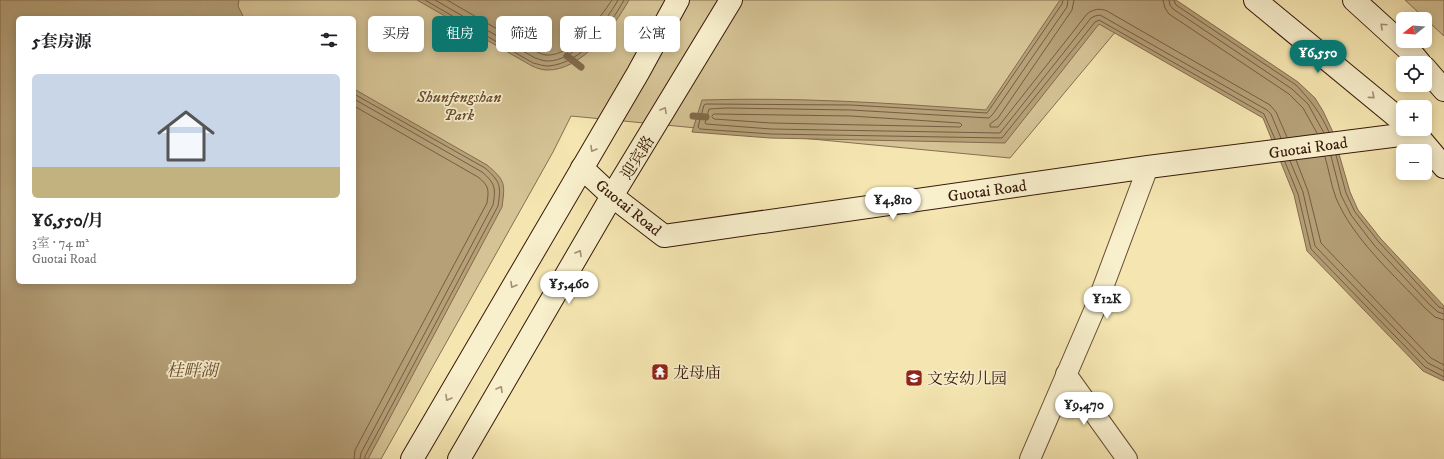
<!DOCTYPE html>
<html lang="zh">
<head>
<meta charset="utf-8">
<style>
  body { margin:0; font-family:"IM FELL DW Pica","Noto Serif SC",serif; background:#f6f6f6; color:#202124; height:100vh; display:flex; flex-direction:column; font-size:15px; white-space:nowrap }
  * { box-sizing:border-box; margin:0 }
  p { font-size:13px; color:#757577 }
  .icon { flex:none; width:22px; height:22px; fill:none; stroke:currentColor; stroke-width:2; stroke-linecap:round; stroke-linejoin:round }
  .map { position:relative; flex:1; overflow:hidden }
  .details { position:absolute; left:16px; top:16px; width:340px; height:268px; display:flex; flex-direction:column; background:#fff; border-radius:6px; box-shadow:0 2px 10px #0003 }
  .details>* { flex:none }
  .top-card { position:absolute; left:368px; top:16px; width:380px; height:36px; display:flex; gap:8px }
  .needle { width:26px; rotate:253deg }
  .fabs { position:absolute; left:1396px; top:12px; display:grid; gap:8px }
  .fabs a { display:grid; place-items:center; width:36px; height:36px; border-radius:6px; background:#fff; box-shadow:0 2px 10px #0003; font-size:20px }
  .price { position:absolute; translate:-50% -34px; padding:0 9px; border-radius:14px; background:#fff; color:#222; font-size:13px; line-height:26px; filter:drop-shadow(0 1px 2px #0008) }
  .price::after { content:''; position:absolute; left:50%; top:24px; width:12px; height:9px; margin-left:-6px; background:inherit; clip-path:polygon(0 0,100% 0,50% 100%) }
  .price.current { background:#0f766e; color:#fff }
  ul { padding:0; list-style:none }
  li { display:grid; align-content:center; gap:8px; height:212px; padding:0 16px }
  li span { display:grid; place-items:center; height:124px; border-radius:6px; color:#555 }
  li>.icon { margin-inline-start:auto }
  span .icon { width:72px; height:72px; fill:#fffc; stroke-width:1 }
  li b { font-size:17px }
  h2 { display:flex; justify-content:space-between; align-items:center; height:48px; padding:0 16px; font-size:17px }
  .tag { padding:0 14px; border-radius:6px; background:#fff; box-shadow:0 2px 10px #0003; font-size:14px; line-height:36px }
  .tag.current { background:#0f766e; color:#fff }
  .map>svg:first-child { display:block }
  .park { fill:#d5c395; stroke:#866e50; fill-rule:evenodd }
  .water { fill:#b5a078; stroke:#836a4c }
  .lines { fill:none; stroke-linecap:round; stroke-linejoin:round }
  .shore { stroke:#765c41; stroke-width:1 }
  .stream { stroke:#836a4c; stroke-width:7 }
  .street-casing { stroke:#674c34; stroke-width:22 }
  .secondary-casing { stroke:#38190a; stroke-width:24 }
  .street { stroke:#f8efcc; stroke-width:20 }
  .secondary { stroke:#f8efcc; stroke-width:22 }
  .oneway { stroke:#a28f75 }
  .labels { text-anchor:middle; stroke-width:3.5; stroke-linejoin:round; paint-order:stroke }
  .park-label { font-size:16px; font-style:italic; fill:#674c34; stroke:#f8efcc }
  .street-label { font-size:16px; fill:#38190a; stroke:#f8efcc }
  .poi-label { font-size:16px; fill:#38190a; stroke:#f8efcc; text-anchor:start }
  .water-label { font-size:17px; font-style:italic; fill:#6a4f36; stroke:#f8efcc }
</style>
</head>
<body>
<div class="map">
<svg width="1444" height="459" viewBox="0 0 1444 459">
  <rect width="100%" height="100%" fill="#f5e6b1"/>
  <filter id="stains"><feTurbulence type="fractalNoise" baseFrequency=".005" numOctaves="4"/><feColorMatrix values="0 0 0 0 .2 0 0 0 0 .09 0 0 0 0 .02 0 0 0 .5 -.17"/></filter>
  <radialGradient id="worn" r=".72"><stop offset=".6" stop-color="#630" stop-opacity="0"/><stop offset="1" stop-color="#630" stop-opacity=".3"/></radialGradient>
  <g class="park">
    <path d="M0,0H1142L1010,158L571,116L553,152L381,459H0ZM18,18H354V282H18Z"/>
    <polygon points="1405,0 1444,0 1444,36"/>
  </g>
  <g class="water">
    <path d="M0,0H239L238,6L244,18H18V282H354V89L487,165C506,181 505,184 502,207L368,459H0Z"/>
    <path d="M417,0H629C614,27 581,71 547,70C542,70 536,68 532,66Z"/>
    <path d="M1060,0H1176L1298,82L1315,98L1323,111L1332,130L1350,192L1358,210L1381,239L1444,306V381L1423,371L1307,251L1294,195L1263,118L1099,24L1005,143L770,138L692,132L702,100C796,97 891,103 986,110Z"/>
  </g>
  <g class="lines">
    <g class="shore">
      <path d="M425,0L533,63C538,64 543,66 548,66C581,64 610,26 624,0"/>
      <path d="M435,0L535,58C539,59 543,61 547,61C575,62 606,22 618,0"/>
      <path d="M447,0L537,52C540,53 543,55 546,55C572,57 599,19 612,0"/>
      <polyline points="1063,0 1062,4 987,113 851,105 706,104 704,105 698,127 700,129 771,134 1002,138 1095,22 1099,20 1264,114 1275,139"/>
      <polyline points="1068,0 1067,7 993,114 989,118 851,110 727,108 709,109 705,123 706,124 771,129 1000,133 1091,18 1095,16 1100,15 1267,110 1271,114 1281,138"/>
      <path d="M1074,0L1072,10L998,118L990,124V127H998L1087,14C1093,9 1100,8 1107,11L1270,105L1276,112L1287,137"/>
      <polyline points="1163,0 1165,8 1169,14 1289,94 1303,108 1317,133"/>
      <polyline points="1169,0 1170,5 1173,9 1292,89 1308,104 1324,133"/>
      <path d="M1174,0L1176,5L1296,85C1311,101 1320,112 1329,132"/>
      <path d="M354,94L485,168C501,182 501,186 498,206L365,456V459"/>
      <path d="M354,99L482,172C495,183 496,188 493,205L361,453L360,459"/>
      <polygon points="714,114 851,116 960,123 962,125 960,127 771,123 714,119 712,117"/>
      <polyline points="1336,155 1346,193 1355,212 1378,241 1439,307 1444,309"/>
      <polyline points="1331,156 1341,195 1351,215 1374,245 1429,304 1438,312 1444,314"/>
      <path d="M1325,157C1329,170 1331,185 1336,198C1353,239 1395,276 1425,308L1435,317L1444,320"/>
      <polyline points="1296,160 1308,191 1321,243 1431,358 1444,365"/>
      <polyline points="1290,161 1303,192 1315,246 1428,363 1444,371"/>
      <polyline points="1285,162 1298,194 1311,249 1425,367 1444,377"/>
      <path d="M354,459L355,450L487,203C489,189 489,186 478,177L354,106"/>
    </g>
    <g class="stream">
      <polyline points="567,56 581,67"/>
      <polyline points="693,116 706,117"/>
    </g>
    <g class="street-casing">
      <g id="street">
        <polyline points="1066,374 1127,459"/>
        <polyline points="1030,459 1096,306 1148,167"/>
      </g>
    </g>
    <g class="secondary-casing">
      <g id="secondary">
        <polyline points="1255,0 1403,122"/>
        <polyline points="1354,0 1410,51 1420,63"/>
        <polyline points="1425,68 1444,90"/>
        <polyline points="1412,129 1444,167"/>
        <polyline points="582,168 612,196 664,236 1148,167 1416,133"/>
        <polyline points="412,459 638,73 678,0"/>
        <polyline points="459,459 612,196 731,0"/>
      </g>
    </g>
    <use href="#street" class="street"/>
    <use href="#secondary" class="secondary"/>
  </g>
  <defs><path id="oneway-chevron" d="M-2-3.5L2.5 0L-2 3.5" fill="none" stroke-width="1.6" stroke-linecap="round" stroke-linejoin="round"/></defs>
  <g class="oneway">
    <use href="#oneway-chevron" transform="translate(1383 26) rotate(-137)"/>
    <use href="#oneway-chevron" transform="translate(1372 96) rotate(40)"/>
    <use href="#oneway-chevron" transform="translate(664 110) rotate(-61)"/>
    <use href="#oneway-chevron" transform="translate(593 149) rotate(120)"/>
    <use href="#oneway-chevron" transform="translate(579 253) rotate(-60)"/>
    <use href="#oneway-chevron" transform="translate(513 285) rotate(120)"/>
    <use href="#oneway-chevron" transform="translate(500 389) rotate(-60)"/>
    <use href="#oneway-chevron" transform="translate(448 398) rotate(120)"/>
  </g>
  <defs>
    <g id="temple-square" transform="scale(0.9)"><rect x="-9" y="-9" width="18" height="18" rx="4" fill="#8f2418" stroke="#f8efcc"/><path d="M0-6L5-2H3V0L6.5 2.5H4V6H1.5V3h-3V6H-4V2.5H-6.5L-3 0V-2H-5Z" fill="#fff"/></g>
    <g id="school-square" transform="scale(0.9)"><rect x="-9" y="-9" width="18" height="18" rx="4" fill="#8f2418" stroke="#f8efcc"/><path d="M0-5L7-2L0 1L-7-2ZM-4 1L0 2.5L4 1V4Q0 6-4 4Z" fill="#fff"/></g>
  </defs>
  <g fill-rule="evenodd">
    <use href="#temple-square" x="660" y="372"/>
    <use href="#school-square" x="914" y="378"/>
  </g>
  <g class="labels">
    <g class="park-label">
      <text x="459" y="102">Shunfengshan<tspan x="459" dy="18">Park</tspan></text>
    </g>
    <g class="street-label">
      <text transform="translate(1308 147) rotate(-8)" y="6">Guotai Road</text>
      <text transform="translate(637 157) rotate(-58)" y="6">迎宾路</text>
      <text transform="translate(987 190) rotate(-8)" y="6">Guotai Road</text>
      <text transform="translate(629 207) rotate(39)" y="6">Guotai Road</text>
    </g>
    <g class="poi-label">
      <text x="673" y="378">龙母庙</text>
      <text x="927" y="384">文安幼儿园</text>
    </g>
    <g class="water-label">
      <text x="192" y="376">桂畔湖</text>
    </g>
  </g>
  <rect width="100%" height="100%" filter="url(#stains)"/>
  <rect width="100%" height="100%" fill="url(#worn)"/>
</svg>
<div class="fabs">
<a><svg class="needle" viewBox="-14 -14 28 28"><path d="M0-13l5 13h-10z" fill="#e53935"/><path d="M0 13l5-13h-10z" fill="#757577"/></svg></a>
<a><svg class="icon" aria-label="locate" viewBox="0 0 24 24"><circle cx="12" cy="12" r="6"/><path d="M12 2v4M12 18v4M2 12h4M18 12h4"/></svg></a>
<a>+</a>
<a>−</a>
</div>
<b class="price current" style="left:1318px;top:74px">¥6,550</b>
<b class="price" style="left:893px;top:221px">¥4,810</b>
<b class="price" style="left:569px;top:305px">¥5,460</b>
<b class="price" style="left:1107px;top:320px">¥12K</b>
<b class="price" style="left:1084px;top:426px">¥9,470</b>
<div class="top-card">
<a class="tag">买房</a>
<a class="tag current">租房</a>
<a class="tag">筛选</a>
<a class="tag">新上</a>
<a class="tag">公寓</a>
</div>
<section class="details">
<h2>5套房源<svg class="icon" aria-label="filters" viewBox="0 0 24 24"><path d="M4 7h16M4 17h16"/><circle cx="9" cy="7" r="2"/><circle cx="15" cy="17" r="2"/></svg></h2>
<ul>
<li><span style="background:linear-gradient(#c9d6e8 75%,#c2b280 0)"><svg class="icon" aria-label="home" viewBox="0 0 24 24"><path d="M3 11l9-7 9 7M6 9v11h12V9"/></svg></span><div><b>¥6,550/月</b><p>3室 · 74 m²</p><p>Guotai Road</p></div></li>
</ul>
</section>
</div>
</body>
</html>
